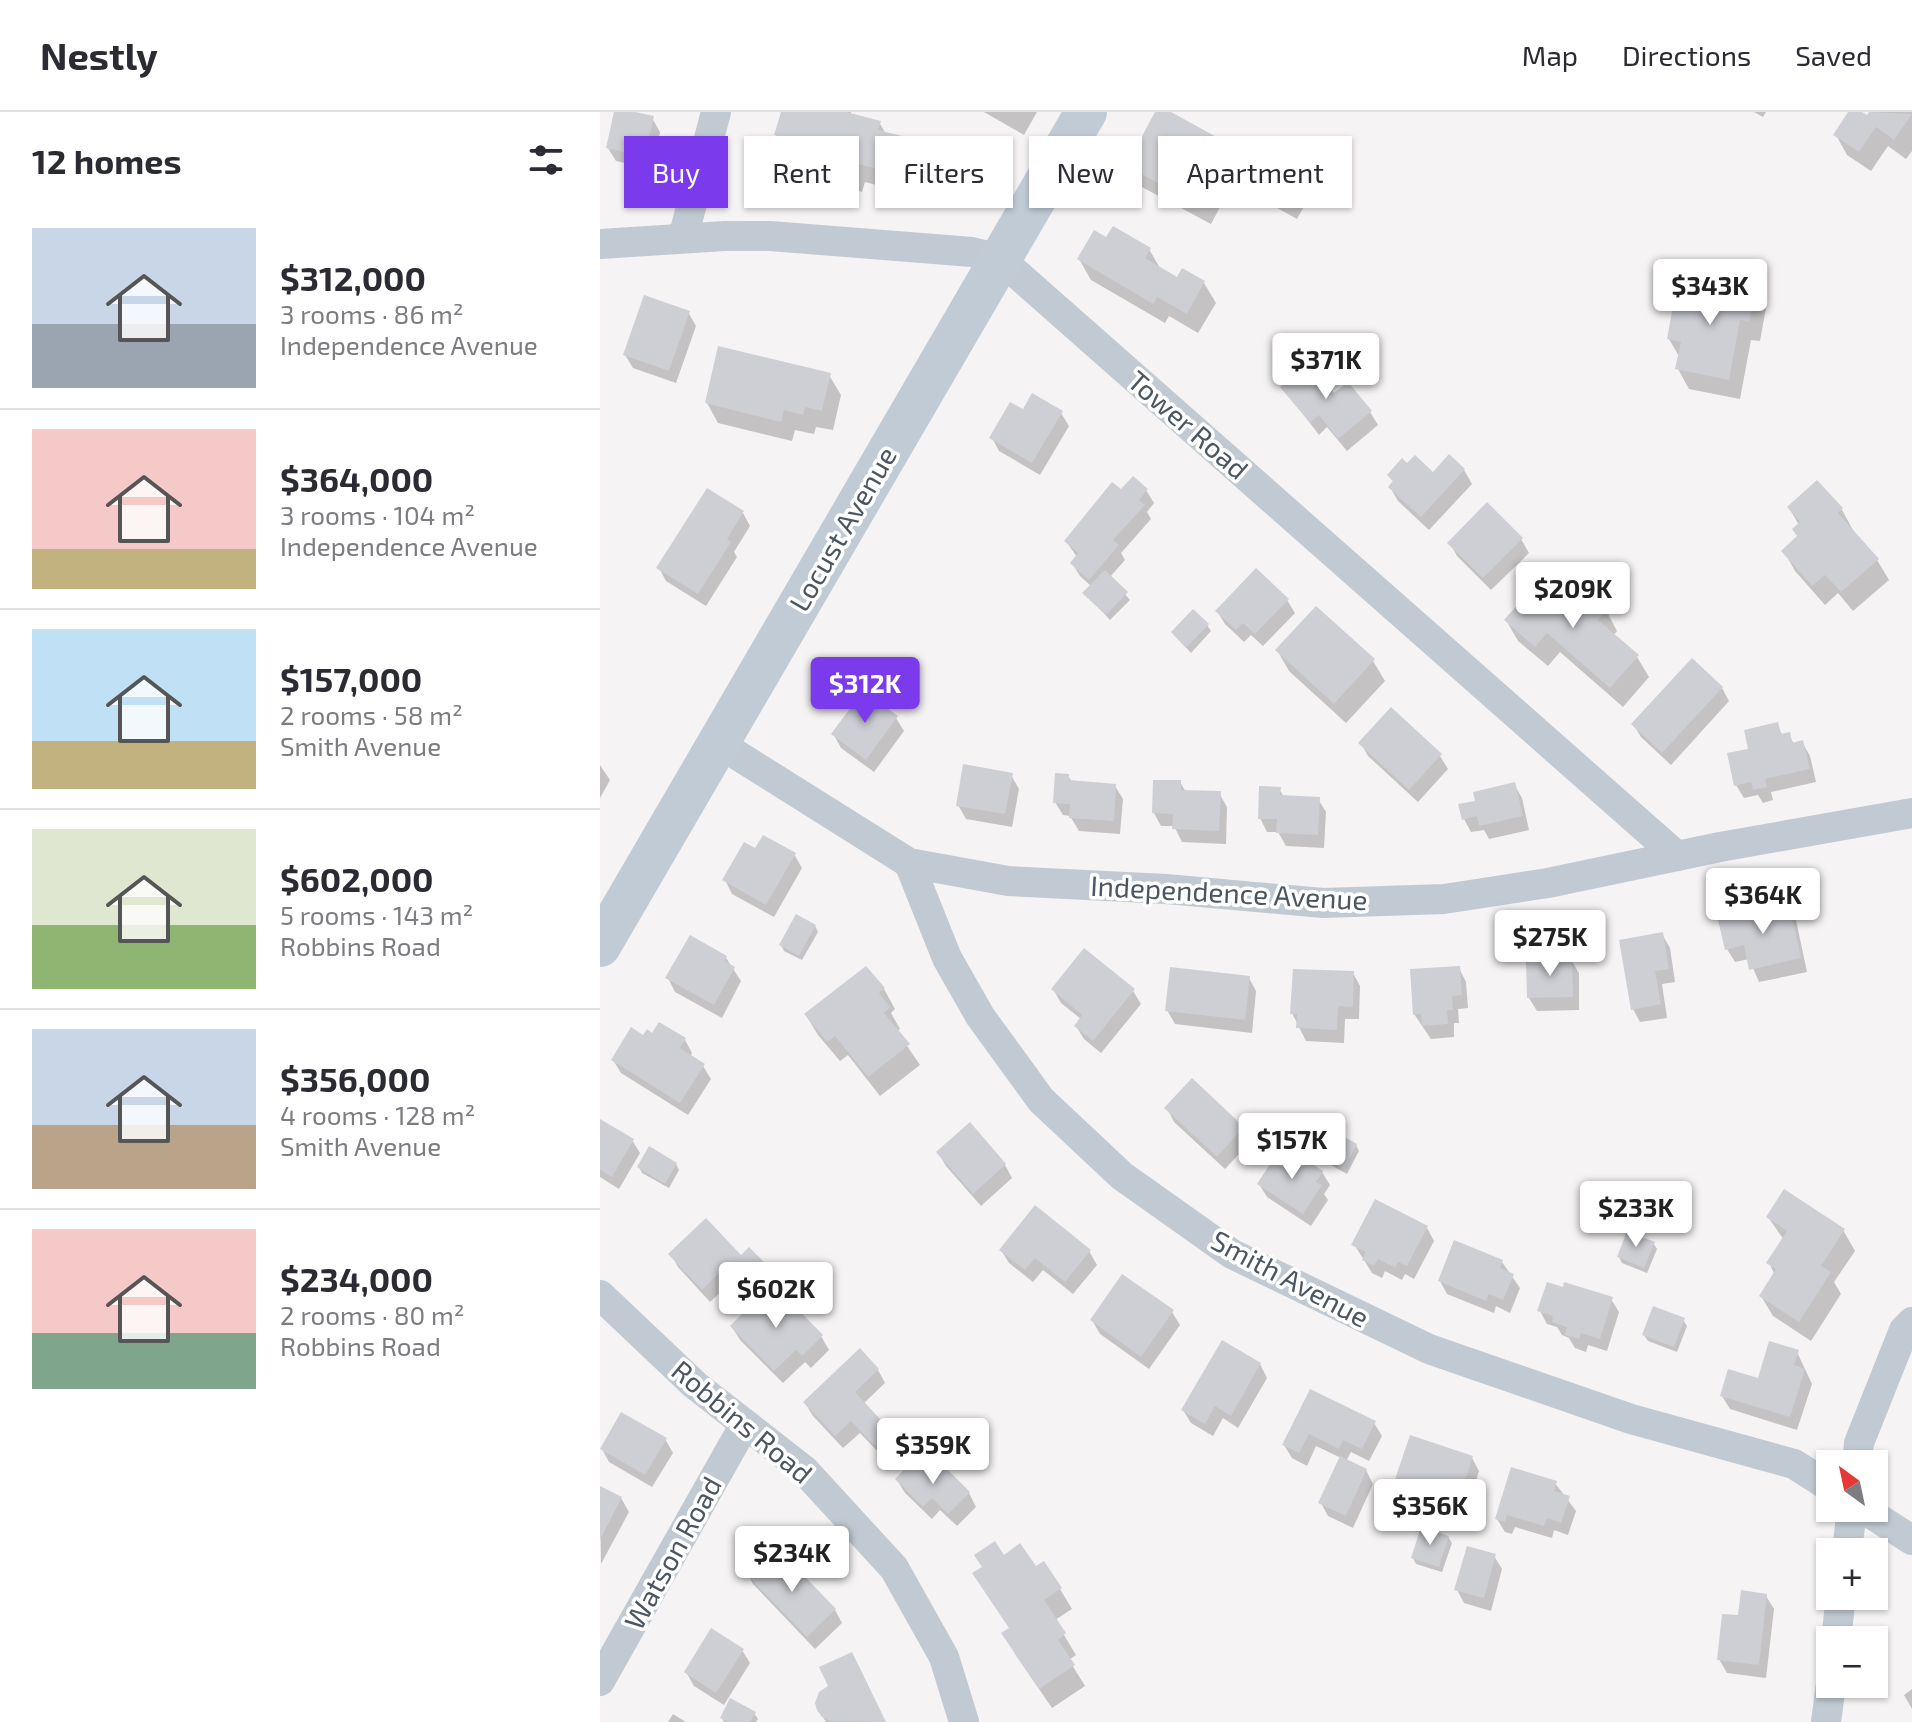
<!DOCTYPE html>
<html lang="en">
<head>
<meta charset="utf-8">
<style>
  body { margin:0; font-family:"Exo 2",sans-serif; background:#f7f7f7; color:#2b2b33; height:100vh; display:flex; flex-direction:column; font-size:30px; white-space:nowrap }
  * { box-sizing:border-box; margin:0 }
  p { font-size:26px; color:#7c7c81 }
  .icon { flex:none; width:44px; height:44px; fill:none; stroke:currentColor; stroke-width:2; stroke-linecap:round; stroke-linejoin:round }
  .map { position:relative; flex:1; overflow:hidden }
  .details { display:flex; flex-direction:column; background:#fff; width:600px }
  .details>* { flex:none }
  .banner { position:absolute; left:24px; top:24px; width:760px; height:72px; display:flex; gap:16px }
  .needle { width:52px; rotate:327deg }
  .controls { position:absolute; left:1216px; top:1338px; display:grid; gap:16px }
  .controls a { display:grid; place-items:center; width:72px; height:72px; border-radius:0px; background:#fff; box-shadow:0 2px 6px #0004; font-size:40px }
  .price { position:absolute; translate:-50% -68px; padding:0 18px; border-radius:8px; background:#fff; color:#222; font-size:26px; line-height:52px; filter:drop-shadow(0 2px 4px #0008) }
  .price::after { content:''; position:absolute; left:50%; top:48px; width:24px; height:18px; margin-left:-12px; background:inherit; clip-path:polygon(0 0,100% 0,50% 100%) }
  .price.selected { background:#7c3aed; color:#fff }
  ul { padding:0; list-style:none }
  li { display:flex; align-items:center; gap:24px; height:200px; padding:0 32px }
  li+li { border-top:2px solid #e1e1e2 }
  li span { display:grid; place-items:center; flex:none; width:224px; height:160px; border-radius:0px; color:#555 }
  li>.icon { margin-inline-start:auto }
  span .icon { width:96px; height:96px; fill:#fffc; stroke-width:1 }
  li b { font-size:34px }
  h2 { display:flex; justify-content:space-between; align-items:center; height:96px; padding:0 32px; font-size:34px }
  .tag { padding:0 28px; border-radius:0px; background:#fff; box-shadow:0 2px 6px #0004; font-size:28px; line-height:72px }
  .tag.selected { background:#7c3aed; color:#fff }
  header { display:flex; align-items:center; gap:48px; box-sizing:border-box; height:112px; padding:0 40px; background:#fff; border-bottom:2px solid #e1e1e2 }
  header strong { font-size:38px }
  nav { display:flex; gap:44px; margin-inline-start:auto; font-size:28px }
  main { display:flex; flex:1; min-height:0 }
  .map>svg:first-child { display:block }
  .shadow { fill:#0003 }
  .building { fill:#cdcfd5 }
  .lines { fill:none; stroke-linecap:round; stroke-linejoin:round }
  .street { stroke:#c1cad2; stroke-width:30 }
  .secondary { stroke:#c1cbd6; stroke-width:42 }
  .labels { text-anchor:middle; stroke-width:7; stroke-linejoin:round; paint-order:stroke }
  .street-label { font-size:28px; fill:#4a5661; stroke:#fff }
</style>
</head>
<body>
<header>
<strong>Nestly</strong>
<nav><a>Map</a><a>Directions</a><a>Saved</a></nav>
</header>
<main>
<section class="details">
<h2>12 homes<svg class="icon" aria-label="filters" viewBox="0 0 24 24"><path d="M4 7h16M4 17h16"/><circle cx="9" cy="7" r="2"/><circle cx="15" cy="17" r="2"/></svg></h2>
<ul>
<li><span style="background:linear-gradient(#c9d6e8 60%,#9aa5b1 0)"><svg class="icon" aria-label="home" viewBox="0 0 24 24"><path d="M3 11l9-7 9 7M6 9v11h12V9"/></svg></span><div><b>$312,000</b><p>3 rooms · 86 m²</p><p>Independence Avenue</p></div></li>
<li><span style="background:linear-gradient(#f6c9c9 75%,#c2b280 0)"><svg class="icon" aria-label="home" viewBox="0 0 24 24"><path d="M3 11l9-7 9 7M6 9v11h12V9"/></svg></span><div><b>$364,000</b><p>3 rooms · 104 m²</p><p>Independence Avenue</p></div></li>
<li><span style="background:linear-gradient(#bfe0f5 70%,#c2b280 0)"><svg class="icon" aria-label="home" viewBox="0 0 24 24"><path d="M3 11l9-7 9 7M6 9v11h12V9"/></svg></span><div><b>$157,000</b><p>2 rooms · 58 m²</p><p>Smith Avenue</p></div></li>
<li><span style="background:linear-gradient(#dfe7d0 60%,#8fb573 0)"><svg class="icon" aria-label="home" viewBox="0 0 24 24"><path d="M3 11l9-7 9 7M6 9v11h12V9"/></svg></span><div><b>$602,000</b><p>5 rooms · 143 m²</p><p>Robbins Road</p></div></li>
<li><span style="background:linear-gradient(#c9d6e8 60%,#b9a48a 0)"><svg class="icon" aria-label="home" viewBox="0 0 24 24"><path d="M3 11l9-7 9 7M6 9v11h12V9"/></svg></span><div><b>$356,000</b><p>4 rooms · 128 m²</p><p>Smith Avenue</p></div></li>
<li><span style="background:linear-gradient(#f6c9c9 65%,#7fa58c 0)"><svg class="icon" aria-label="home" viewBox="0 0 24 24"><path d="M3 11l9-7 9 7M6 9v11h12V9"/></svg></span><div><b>$234,000</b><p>2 rooms · 80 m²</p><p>Robbins Road</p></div></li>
</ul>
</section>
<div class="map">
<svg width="1312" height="1610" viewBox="0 0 1312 1610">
  <rect width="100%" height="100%" fill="#f5f3f3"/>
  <g class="shadow">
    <polygon points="16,0 52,6 60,20 52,57 16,49 8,36"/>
    <polygon points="183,0 251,0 250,3 279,10 286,22 324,32 336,52 326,86 265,70 262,80 243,74 232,54 188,43 176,22"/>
    <polygon points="384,0 437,0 424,23"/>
    <polygon points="557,0 566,0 630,34 642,54 611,112 540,74 528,54"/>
    <polygon points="1154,0 1166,0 1163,5"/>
    <polygon points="1251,0 1258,0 1267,6 1271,0 1312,0 1312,39 1306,47 1288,34 1271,59 1247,43 1236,23"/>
    <polygon points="704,67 712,80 697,107 668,91 660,77"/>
    <polygon points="507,128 549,137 561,158 577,167 604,171 616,191 598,221 569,204 565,211 491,168 479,147"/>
    <polygon points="1154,176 1166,196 1160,229 1151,228 1140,287 1089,277 1078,257 1080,246 1069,227 1101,190 1113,181"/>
    <polygon points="88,200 96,214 76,271 33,256 25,243"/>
    <polygon points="229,263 241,283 233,318 216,315 214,322 195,318 192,329 118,311 107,291"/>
    <polygon points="683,275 734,284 770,300 778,313 747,339 727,315 719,323"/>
    <polygon points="423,300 461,301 469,314 440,363 399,339 392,326"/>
    <polygon points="849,344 864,358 872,372 829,418 798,389 790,375 794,371 789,363 833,363"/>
    <polygon points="1217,371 1242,398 1253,418 1252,419 1277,448 1289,468 1253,499 1238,481 1225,493 1195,459 1184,439 1199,425 1199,413 1189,396"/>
    <polygon points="546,378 554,391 547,400 551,407 521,441 525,448 510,465 530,488 510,508 485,481 491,474 480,464 472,451 477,445 466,429 522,380"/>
    <polygon points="143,401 150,414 134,440 137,445 106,494 66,469 59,456"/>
    <polygon points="921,427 929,441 891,478 857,444 850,431"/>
    <polygon points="687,488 695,501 663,534 651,523 644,530 625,512 617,499"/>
    <polygon points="972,496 1006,498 1017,519 1013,524 1037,545 1049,565 1023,595 960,540 948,554 918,529 906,508"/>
    <polygon points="607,513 611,519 591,541 573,521"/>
    <polygon points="677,538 773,549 785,569 746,611 689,559"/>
    <polygon points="1122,576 1129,589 1071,653 1041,625 1033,612"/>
    <polygon points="296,606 304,619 274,660 241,636 234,623"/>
    <polygon points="1177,613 1183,624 1189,623 1194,632 1202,630 1210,644 1216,670 1171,680 1173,688 1163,691 1158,683 1144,686 1136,673 1150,638"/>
    <polygon points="761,631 840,644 848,657 818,690 768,644"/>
    <polygon points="0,653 10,668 0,686"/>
    <polygon points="411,663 419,677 412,715 366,707 358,693"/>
    <polygon points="468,664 472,670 515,674 523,687 520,722 479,719 470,704 463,703 455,690"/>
    <polygon points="580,670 586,680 619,681 627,695 626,732 582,730 574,714 561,714 554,701"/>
    <polygon points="914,672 922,686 929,718 889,727 884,718 871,720 864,707 877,690"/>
    <polygon points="679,677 684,685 718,687 726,700 724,736 686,734 678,720 667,720 660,706"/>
    <polygon points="156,739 194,742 202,756 174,805 132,782 125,768"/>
    <polygon points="1188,795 1196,808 1207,860 1159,870 1149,847 1135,850 1127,837"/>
    <polygon points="215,814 218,820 202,848 184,839 181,833"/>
    <polygon points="1062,822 1070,836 1075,870 1062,872 1067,906 1040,910 1033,897"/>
    <polygon points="126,846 141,869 122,906 75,880 68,866"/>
    <polygon points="971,848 979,861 979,898 937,899 929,886"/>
    <polygon points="859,856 866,870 868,896 858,897 859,911 854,911 854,925 831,927 814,902"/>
    <polygon points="753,861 760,874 759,907 745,907 744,931 706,929 692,901"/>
    <polygon points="649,866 656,879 652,921 575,912 567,898"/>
    <polygon points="284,877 295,897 291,901 300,917 297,919 320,953 280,984 248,943 240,949 218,923 206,903"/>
    <polygon points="453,877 533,879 541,892 501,941 484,927 476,914 481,907 461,891"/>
    <polygon points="53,923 85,928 92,941 90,945 103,954 111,967 88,1003 21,961 13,948 44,925"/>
    <polygon points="567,996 643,1016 650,1030 625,1057 574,1010"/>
    <polygon points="0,1010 32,1028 40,1041 19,1077 0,1065"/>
    <polygon points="756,1033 759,1039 747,1062 731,1053 727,1047"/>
    <polygon points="338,1040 405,1053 412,1066 381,1094 346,1054"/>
    <polygon points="76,1052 79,1058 69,1076 42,1061 39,1055"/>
    <polygon points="722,1060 730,1073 724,1082 728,1088 711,1114 667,1085 659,1072"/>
    <polygon points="1168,1105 1243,1118 1255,1139 1234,1170 1241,1182 1211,1229 1173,1204 1161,1184 1175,1163 1169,1151 1184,1128"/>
    <polygon points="827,1116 834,1129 814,1167 805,1162 802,1168 785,1159 782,1166 772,1161 754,1132"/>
    <polygon points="1053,1131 1057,1137 1047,1161 1022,1151 1019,1145"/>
    <polygon points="401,1138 489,1139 497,1153 473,1182 443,1158 433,1170 409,1151"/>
    <polygon points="71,1142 141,1146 162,1152 170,1165 143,1190 128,1173 110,1190 78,1155"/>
    <polygon points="902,1150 920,1176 910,1201 896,1194 894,1201 847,1182 840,1169"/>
    <polygon points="1011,1187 1019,1200 1007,1239 988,1233 986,1240 975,1236 969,1226 962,1223 957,1215 947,1212 940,1199"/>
    <polygon points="572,1200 580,1213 549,1257 500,1222 492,1208"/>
    <polygon points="156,1201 221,1224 229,1238 211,1256 205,1250 183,1271 140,1228 132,1215"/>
    <polygon points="1083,1208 1087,1214 1077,1240 1048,1229 1044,1223"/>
    <polygon points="1197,1240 1212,1272 1197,1318 1130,1297 1122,1284 1159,1269"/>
    <polygon points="660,1252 667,1266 638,1316 623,1306 613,1324 591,1311 583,1298"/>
    <polygon points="278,1258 285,1271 263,1292 290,1321 297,1334 284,1346 260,1321 243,1336 213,1304 205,1291"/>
    <polygon points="711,1280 774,1311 782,1324 769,1349 751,1340 746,1349 766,1358 773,1372 753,1416 728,1404 721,1391 741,1346 716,1334 707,1354 692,1346 684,1333"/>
    <polygon points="65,1327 73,1341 52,1375 9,1350 2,1337"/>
    <polygon points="872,1346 879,1359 868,1393 857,1389 851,1410 801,1393 793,1379"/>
    <polygon points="330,1366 369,1381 376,1395 357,1414 340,1398 332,1407 305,1381 297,1368"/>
    <polygon points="955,1371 976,1399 968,1423 954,1418 952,1426 915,1415 912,1422 905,1420 897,1407"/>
    <polygon points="0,1376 21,1386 29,1400 1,1452"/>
    <polygon points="848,1425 852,1431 842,1460 816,1452 813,1446"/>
    <polygon points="894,1444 902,1457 891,1499 864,1491 857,1478"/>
    <polygon points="403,1445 436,1457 460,1477 472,1497 455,1508 476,1543 469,1548 485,1574 452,1596 415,1542"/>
    <polygon points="146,1459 169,1461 235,1498 242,1511 215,1537 153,1472"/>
    <polygon points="1166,1484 1174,1497 1166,1566 1127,1561 1119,1547 1140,1506"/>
    <polygon points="142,1538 150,1551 124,1593 94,1574 86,1560"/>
    <polygon points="259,1555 285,1610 226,1610 218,1597"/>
    <polygon points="1312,1577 1312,1597 1304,1583"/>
    <polygon points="154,1601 158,1607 156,1610 124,1610 122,1606"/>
    <polygon points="73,1602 86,1610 68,1610"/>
  </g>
  <g class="building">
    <polygon points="14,0 35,0 54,4 45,45 6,36"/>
    <polygon points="181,0 246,0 281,9 278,18 326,30 315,66 254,51 251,61 230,54 233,38 174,23"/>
    <polygon points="555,0 571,0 631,33 599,93 526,54"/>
    <polygon points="1248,0 1262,0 1267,3 1269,0 1312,2 1294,28 1276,15 1259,40 1233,23"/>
    <polygon points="674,48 706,66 689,95 658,77"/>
    <polygon points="513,114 551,136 545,146 577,165 582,156 605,169 587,202 557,185 553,192 477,147 494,118 506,125"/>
    <polygon points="1115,166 1156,174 1149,210 1140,208 1129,268 1075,257 1081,230 1067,227 1075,183 1099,188 1101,177 1112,179"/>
    <polygon points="44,183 90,199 69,259 23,243"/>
    <polygon points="118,234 231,261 222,299 205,295 203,303 184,298 181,310 105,291"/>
    <polygon points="709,251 734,281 748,270 772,299 738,327 719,303 710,311 680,275"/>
    <polygon points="432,281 463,299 432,351 389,326 410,290 423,297"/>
    <polygon points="849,342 865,357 821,405 788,375 793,369 787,363 802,346 807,351 815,343 833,360"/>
    <polygon points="533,364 548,377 539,388 545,393 513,428 519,433 489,468 470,451 478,441 464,429 512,370 521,377"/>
    <polygon points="1217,368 1243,396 1238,401 1279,447 1241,480 1225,463 1212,474 1181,439 1197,424 1192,417 1200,410 1187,395"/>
    <polygon points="107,376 144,399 127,427 131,430 98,482 56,456"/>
    <polygon points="887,390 923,426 883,466 847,431"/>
    <polygon points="656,456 689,487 655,522 643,511 636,518 615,499"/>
    <polygon points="505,458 528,480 506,503 482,481"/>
    <polygon points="941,466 972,493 985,477 1007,497 998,508 1039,543 1010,576 947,521 935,535 904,508"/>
    <polygon points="716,494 775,547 734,592 675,538"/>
    <polygon points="593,497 609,512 586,536 571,520"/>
    <polygon points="1092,546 1123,575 1062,641 1031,612"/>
    <polygon points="263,579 298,604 266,648 231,622"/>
    <polygon points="791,595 842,642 809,678 758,631"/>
    <polygon points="1178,610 1181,622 1190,620 1192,631 1203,628 1210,657 1165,667 1167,675 1153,678 1151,670 1134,674 1127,641 1148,637 1144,618"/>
    <polygon points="363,652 413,661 405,702 356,694"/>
    <polygon points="455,661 469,662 469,668 516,672 514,709 469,706 470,692 453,691"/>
    <polygon points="553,668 581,668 581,678 621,679 619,719 572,717 573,702 552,701"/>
    <polygon points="915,670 923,704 879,714 877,704 862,708 858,692 875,689 873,680"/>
    <polygon points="659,674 681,675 680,683 720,685 718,723 676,721 677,707 658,707"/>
    <polygon points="163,723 196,741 166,793 122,768 144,730 155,736"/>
    <polygon points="1189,793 1201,846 1149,858 1144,833 1125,838 1118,808"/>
    <polygon points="196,802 216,813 199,844 179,833"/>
    <polygon points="1063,820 1069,857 1055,859 1061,892 1031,898 1019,828"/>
    <polygon points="90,823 127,844 125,849 135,855 114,893 65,866"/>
    <polygon points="484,836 535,877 493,929 474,914 482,903 451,877"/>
    <polygon points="972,846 973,885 927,886 926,847"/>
    <polygon points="266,854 285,876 279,881 290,895 284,901 310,932 268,965 235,924 227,930 204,902"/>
    <polygon points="860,854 862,883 852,884 853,898 847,898 848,912 822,914 821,902 813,903 810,857"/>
    <polygon points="570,855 650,864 645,908 565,899"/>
    <polygon points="693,857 754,859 753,895 738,894 737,918 696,916 697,902 690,902"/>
    <polygon points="59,910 86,926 80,936 105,952 80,991 11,948 31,915 43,923 47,917 52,921"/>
    <polygon points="592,966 644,1015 617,1045 564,996"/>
    <polygon points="0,1007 34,1027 12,1065 0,1058"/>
    <polygon points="370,1010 406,1052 373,1082 336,1040"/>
    <polygon points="739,1022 757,1032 744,1057 725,1047"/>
    <polygon points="49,1034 77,1051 65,1072 37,1055"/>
    <polygon points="689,1036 723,1059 716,1070 722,1073 703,1102 657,1072 672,1049 677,1052"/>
    <polygon points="1184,1077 1245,1117 1221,1154 1231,1160 1199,1210 1159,1184 1176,1157 1166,1151 1187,1119 1166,1105"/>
    <polygon points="775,1087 828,1114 807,1154 798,1150 795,1156 778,1147 774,1154 762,1148 766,1140 751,1133"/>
    <polygon points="435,1093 491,1138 465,1170 435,1146 425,1158 399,1138"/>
    <polygon points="106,1106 141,1143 149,1135 164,1150 135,1178 119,1161 102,1178 68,1142"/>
    <polygon points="1027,1119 1055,1130 1044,1156 1017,1145"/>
    <polygon points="854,1128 903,1148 900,1156 914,1162 903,1188 889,1182 886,1189 838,1169"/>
    <polygon points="522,1162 574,1198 541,1245 490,1208"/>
    <polygon points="947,1170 963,1175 964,1170 1013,1185 1000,1227 981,1221 979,1227 965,1223 967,1215 952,1210 953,1204 937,1199"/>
    <polygon points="178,1177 223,1223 202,1244 196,1238 174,1259 130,1214 151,1193 156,1198"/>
    <polygon points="1053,1194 1085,1206 1074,1235 1042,1223"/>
    <polygon points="622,1228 661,1251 631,1304 615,1294 605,1312 581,1298"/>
    <polygon points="1169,1229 1199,1238 1194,1253 1205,1257 1190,1305 1120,1284 1128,1257 1158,1266"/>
    <polygon points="260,1236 279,1257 255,1280 291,1319 275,1334 251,1309 235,1324 203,1290"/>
    <polygon points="710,1277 776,1309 762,1337 743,1328 739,1337 709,1322 699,1341 682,1333"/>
    <polygon points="21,1300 67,1326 45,1363 0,1337"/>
    <polygon points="810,1323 873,1344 861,1381 850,1377 843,1397 791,1379"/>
    <polygon points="740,1344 767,1357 746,1404 718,1391"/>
    <polygon points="314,1347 330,1363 341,1351 370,1380 348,1402 332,1386 323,1395 295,1367"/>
    <polygon points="911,1355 957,1369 954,1379 970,1384 961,1411 947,1406 944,1414 907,1403 905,1410 895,1407"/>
    <polygon points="0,1374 22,1385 0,1428"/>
    <polygon points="821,1415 849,1424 839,1455 811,1446"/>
    <polygon points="395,1429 404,1443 420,1431 436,1454 444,1449 462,1476 444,1488 466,1521 458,1528 475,1553 439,1577 401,1521 409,1516 372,1461 382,1455 374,1443"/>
    <polygon points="867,1434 896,1442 884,1486 854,1478"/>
    <polygon points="185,1444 236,1497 207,1525 143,1459 157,1446 169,1459"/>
    <polygon points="1141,1478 1167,1482 1159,1553 1117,1548 1122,1502 1138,1503"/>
    <polygon points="111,1516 144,1537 116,1581 84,1560"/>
    <polygon points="252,1540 286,1610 231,1609 222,1605 217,1598 215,1591 219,1580 228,1574 219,1555"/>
    <polygon points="130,1586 156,1600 150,1610 128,1610 120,1606"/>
  </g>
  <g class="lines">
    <g class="street">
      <polyline points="83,126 116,0"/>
      <polyline points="0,132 125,124 170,124 372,140 400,147 1077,744"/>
      <polyline points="118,631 309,751 408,769 566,777 723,791 844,787 948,771 1120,735 1312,701"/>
      <polyline points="309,751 347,846 380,904 441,988 522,1064 632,1142 829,1237 1031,1307 1194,1352 1230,1375"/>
      <polyline points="0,1183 95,1273 204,1358 294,1456 344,1545 364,1610"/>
      <polyline points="1257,1352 1259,1331 1304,1218 1312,1210"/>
      <polyline points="1262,1396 1312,1428"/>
      <polyline points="1247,1440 1252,1396"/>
      <polyline points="1236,1528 1241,1484"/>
      <polyline points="0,1569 145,1312"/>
      <polyline points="1226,1610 1231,1572"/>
    </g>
    <polyline class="secondary" points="0,834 486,0"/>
  </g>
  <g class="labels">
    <g class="street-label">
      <text transform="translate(588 313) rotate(41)" y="10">Tower Road</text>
      <text transform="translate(243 417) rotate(-60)" y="10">Locust Avenue</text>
      <text transform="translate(629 781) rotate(3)" y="10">Independence Avenue</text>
      <text transform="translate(690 1167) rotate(28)" y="10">Smith Avenue</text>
      <text transform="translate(142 1310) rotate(40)" y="10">Robbins Road</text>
      <text transform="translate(73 1441) rotate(-61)" y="10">Watson Road</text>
    </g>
  </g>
</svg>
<div class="controls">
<a><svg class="needle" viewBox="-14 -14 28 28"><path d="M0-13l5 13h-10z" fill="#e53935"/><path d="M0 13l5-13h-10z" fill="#7c7c81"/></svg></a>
<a>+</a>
<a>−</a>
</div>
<b class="price" style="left:1110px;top:215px">$343K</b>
<b class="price" style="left:726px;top:289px">$371K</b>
<b class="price" style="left:973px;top:518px">$209K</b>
<b class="price selected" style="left:265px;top:613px">$312K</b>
<b class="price" style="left:1163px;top:824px">$364K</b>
<b class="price" style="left:950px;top:866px">$275K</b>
<b class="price" style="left:692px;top:1069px">$157K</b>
<b class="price" style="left:1036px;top:1137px">$233K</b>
<b class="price" style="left:176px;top:1218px">$602K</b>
<b class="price" style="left:333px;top:1374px">$359K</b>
<b class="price" style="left:830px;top:1435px">$356K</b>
<b class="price" style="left:192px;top:1482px">$234K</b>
<div class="banner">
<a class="tag selected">Buy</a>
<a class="tag">Rent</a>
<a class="tag">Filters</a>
<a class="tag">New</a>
<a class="tag">Apartment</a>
</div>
</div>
</main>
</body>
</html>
